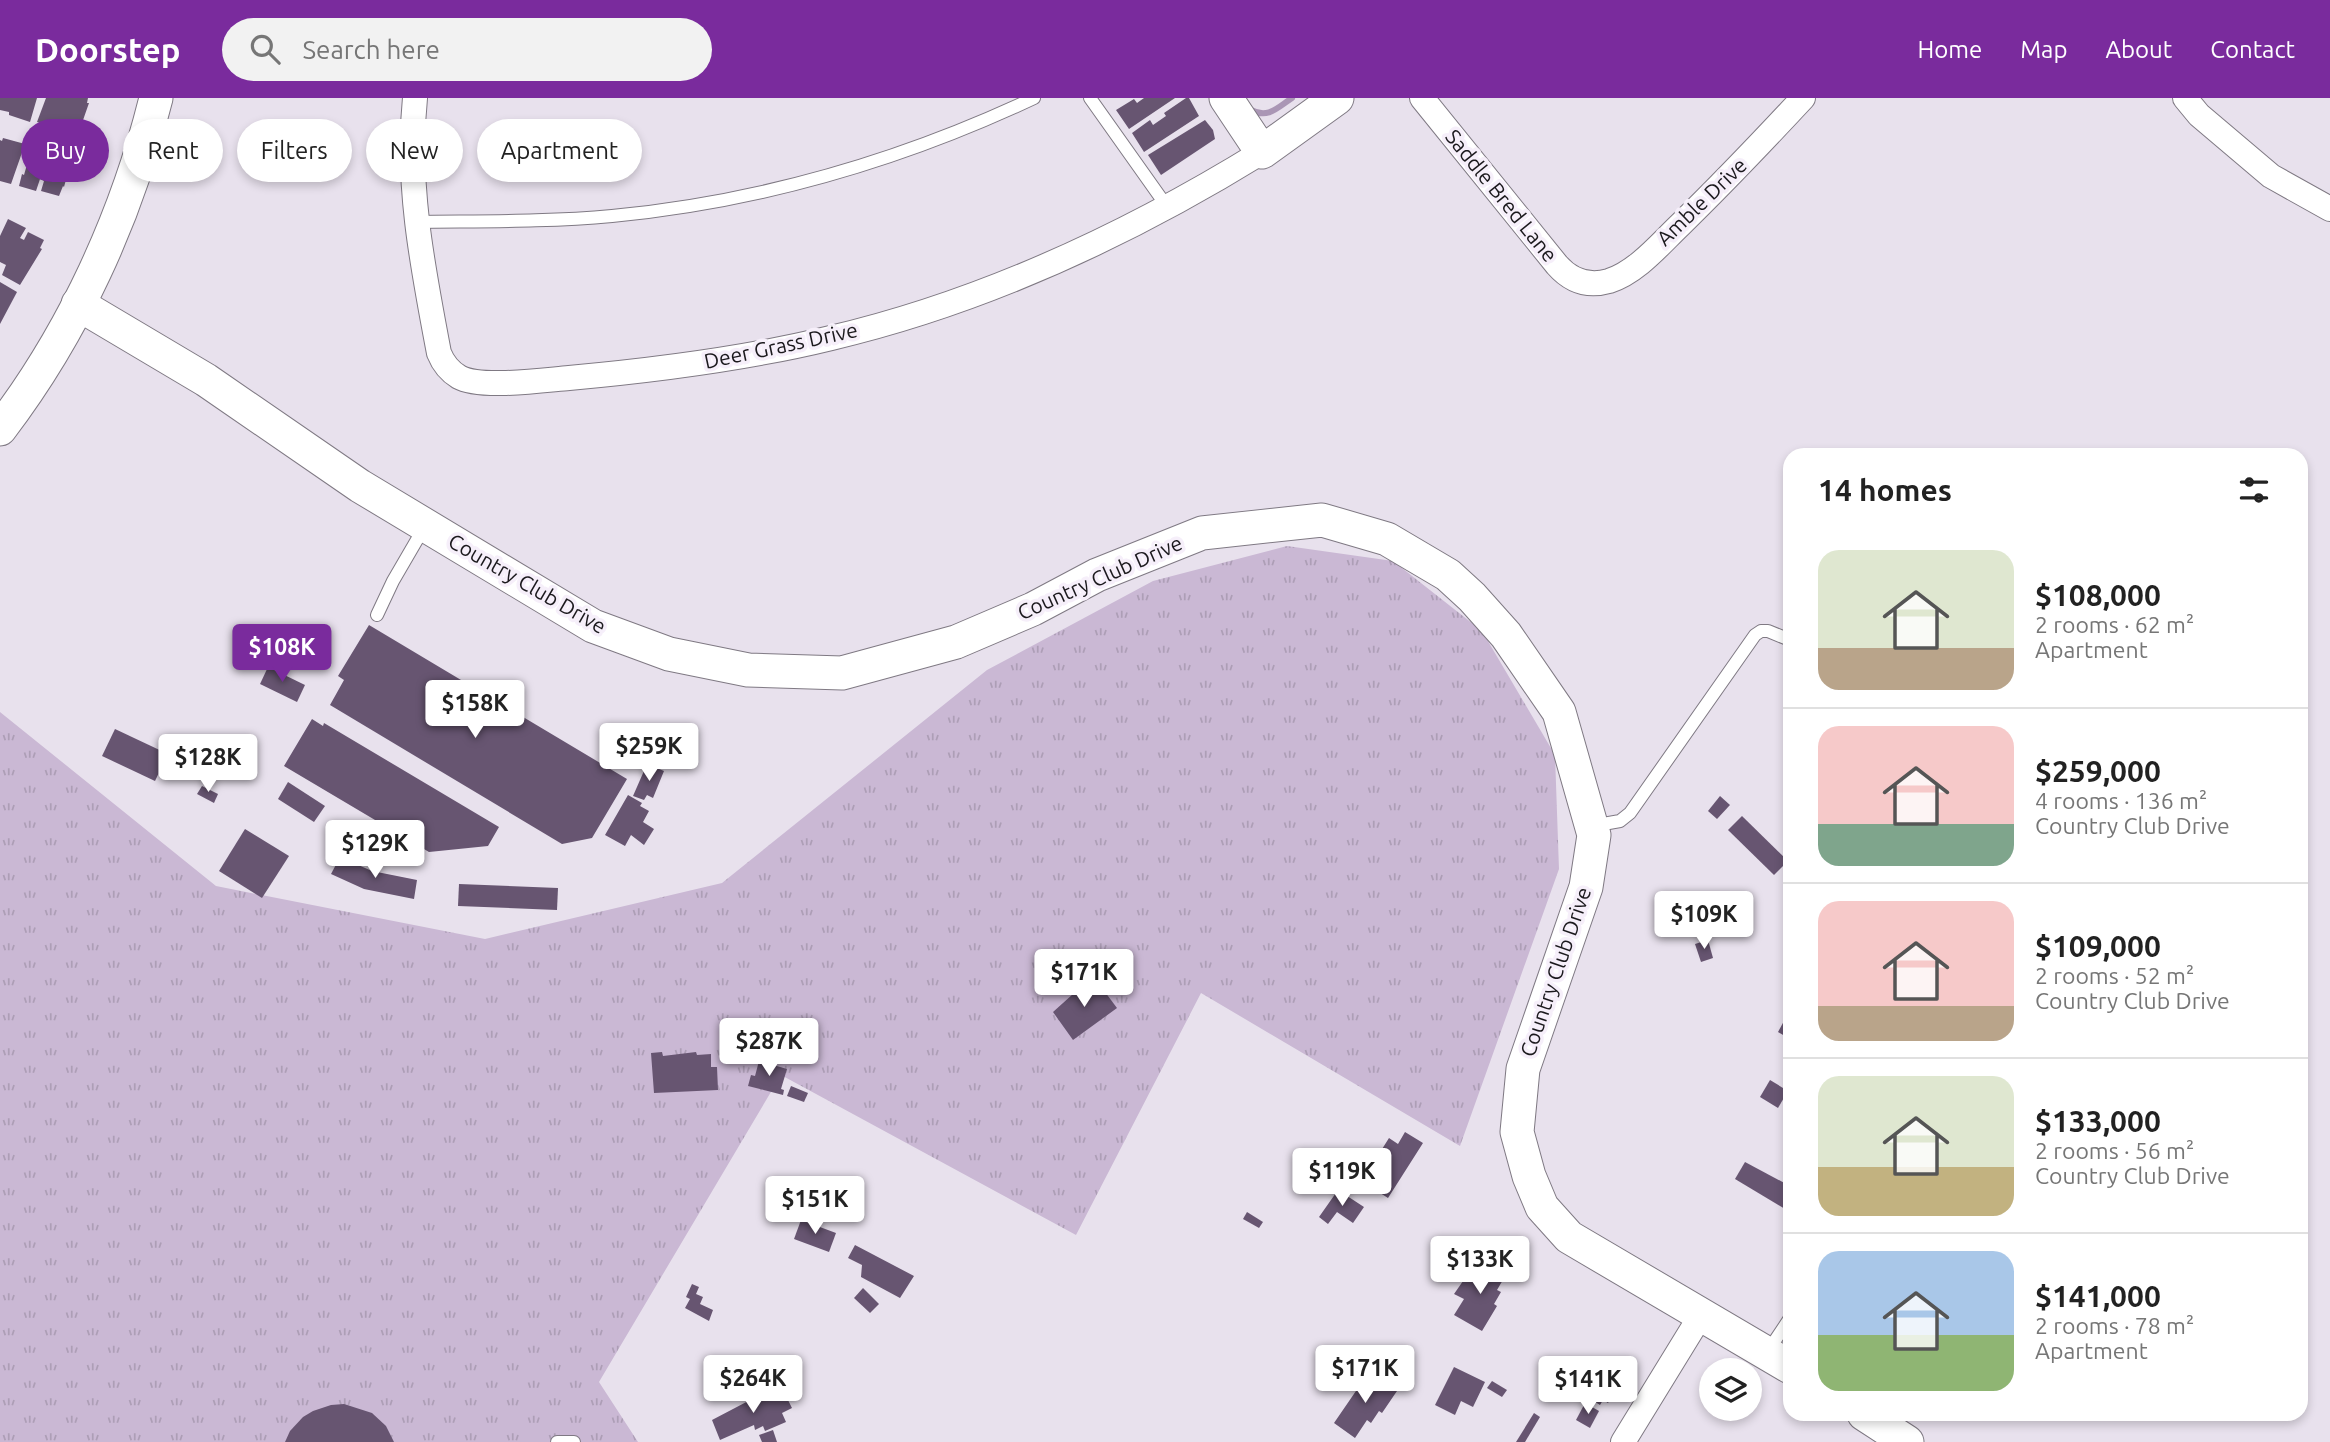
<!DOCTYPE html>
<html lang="en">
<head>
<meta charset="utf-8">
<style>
  body { margin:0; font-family:Ubuntu,sans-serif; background:#f2f2f2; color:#222; height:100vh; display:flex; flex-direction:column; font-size:26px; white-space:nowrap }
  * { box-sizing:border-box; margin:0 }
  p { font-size:23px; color:#767676 }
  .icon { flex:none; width:38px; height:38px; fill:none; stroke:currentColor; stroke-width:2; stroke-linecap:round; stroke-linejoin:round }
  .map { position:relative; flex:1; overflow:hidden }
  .sheet { position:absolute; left:1783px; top:350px; width:525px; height:973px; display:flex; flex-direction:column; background:#fff; border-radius:21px; box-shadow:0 4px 10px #0003 }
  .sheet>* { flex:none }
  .hud { position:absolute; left:21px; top:21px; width:665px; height:63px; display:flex; gap:14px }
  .controls { position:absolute; left:1699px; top:1260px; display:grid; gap:14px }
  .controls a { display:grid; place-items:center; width:63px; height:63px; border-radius:50%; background:#fff; box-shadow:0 4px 10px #0003; font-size:35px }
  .price { position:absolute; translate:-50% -60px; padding:0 16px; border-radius:7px; background:#fff; color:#222; font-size:23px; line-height:46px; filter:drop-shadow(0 2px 4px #0008) }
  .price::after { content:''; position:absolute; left:50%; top:42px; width:21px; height:16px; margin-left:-10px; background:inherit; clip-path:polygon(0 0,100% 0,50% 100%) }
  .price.current { background:#7a2b9d; color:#fff }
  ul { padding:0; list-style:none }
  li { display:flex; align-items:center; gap:21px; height:175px; padding:0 35px }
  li+li { border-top:2px solid #e0e0e0 }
  li span { display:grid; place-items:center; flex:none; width:196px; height:140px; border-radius:21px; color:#555 }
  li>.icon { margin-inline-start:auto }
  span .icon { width:84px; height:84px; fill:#fffc; stroke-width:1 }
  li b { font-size:30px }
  h2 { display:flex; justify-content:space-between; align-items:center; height:84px; padding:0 35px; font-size:30px }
  .chip { padding:0 24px; border-radius:32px; background:#fff; box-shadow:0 4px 10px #0003; font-size:24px; line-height:63px }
  .chip.current { background:#7a2b9d; color:#fff }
  header { display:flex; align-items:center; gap:42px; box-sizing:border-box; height:98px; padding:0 35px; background:#7a2b9d; color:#fff }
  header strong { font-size:33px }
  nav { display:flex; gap:38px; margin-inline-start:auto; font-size:24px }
  .search { width:490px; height:63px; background:#f2f2f2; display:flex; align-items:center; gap:18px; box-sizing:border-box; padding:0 24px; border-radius:38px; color:#767676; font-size:26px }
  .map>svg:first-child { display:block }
  .grass { fill:url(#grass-tufts) }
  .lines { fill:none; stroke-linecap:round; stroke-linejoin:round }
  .stream { stroke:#aa96b5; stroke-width:6 }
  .building { fill:#675571 }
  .lane-casing { stroke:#7f7983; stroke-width:14 }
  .street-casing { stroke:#7f7983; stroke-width:26 }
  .secondary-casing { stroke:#7f7983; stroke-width:35 }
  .lane { stroke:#fff; stroke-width:12 }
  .street { stroke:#fff; stroke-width:24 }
  .secondary { stroke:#fff; stroke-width:33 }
  .labels { text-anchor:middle; stroke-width:7; stroke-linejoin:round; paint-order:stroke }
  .street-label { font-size:21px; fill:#1b191d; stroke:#f6effa }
</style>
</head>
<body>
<header>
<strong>Doorstep</strong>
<div class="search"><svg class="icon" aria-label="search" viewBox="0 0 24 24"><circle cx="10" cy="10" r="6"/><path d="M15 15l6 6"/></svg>Search here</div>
<nav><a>Home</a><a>Map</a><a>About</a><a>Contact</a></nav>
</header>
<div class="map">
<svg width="2330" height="1344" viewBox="0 0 2330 1344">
  <defs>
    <pattern id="grass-tufts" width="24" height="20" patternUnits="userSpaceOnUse" patternTransform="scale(1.75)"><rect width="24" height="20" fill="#cab8d4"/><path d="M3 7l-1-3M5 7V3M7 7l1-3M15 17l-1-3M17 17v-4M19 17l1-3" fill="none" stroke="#ad9eb6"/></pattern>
  </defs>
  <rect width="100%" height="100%" fill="#e8e1ed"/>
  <polygon class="grass" points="1287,448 1393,463 1482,533 1555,657 1559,771 1460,1048 1201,895 1076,1137 781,977 599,1284 638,1344 0,1344 0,614 216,788 485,841 722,785 987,572 1153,483"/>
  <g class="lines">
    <path class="stream" d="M1251,12C1268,21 1277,10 1292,0"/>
  </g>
  <g class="building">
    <polygon points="0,0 37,0 30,24 9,17 9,14 0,12"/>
    <polygon points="46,0 88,0 87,5 89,5 75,45 55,40 58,30 37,24"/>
    <polygon points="1144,0 1175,0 1129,31 1116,12 1134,1 1137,5"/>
    <polygon points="1186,0 1189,0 1199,18 1144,54 1132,35 1150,22 1153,27 1166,18 1164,15"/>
    <polygon points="1205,22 1213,32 1215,41 1161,77 1148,57"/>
    <polygon points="3,40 25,46 11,86 0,83 0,42 2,43"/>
    <polygon points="53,46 74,52 64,89 63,88 59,98 41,93 44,83 40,81 36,93 19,88 22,76 24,77 32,49 50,54"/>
    <polygon points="8,121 26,130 20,140 24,142 28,134 44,142 40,150 42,151 20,187 2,177 6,167 0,164 0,138"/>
    <polygon points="0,184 17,194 0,226"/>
    <polygon points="369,527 627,681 592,740 562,746 330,607 344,582 338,578"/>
    <polygon points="268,569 305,587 297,604 260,586"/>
    <polygon points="312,621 323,628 324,625 499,729 488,748 429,754 284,668"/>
    <polygon points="115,631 168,656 155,683 102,658"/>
    <polygon points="179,655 187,659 180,676 171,672"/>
    <polygon points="647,666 664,673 653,700 647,697 644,702 633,698"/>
    <polygon points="288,684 325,708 314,724 278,701"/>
    <polygon points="202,688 218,696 214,705 197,696"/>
    <polygon points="628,697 642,705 640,708 649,713 643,724 654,731 644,747 631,737 625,748 605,737"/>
    <polygon points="1720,698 1730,707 1717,721 1708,713"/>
    <polygon points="1742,718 1788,763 1774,777 1728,732"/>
    <polygon points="245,731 289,758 262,800 219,773"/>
    <polygon points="340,759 372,773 417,782 414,801 364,791 331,776"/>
    <polygon points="459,786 558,790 557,812 458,808"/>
    <polygon points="1708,842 1713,860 1701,864 1695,846"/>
    <polygon points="1096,882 1117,910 1073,942 1053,914 1083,887 1085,890"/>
    <polygon points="1790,912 1790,941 1778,934"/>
    <polygon points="662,954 663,958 696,954 697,957 711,956 711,969 717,969 718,992 654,995 651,955"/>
    <polygon points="759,963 787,971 781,991 784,992 783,997 748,988 751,977 755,978"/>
    <polygon points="1770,982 1788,993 1778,1010 1760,999"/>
    <polygon points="791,988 808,995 804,1004 787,998"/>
    <polygon points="1405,1034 1423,1045 1388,1100 1377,1093 1382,1085 1379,1083 1376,1087 1370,1083 1373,1079 1367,1075 1389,1040 1398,1046"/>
    <polygon points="1312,1061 1327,1070 1314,1091 1298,1082"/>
    <polygon points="1745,1064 1790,1088 1790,1114 1735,1081"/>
    <polygon points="1338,1092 1364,1109 1353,1125 1337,1114 1328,1126 1319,1119"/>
    <polygon points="1247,1114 1263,1124 1259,1130 1243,1121"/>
    <polygon points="801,1122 836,1135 829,1154 794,1141"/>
    <polygon points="855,1147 914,1178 900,1200 861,1179 862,1167 848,1160"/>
    <polygon points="1486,1163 1507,1175 1497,1192 1501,1194 1494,1206 1497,1208 1482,1233 1454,1217 1464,1201 1454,1196 1470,1173 1475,1176 1471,1182 1474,1184"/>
    <polygon points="692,1186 699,1189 696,1196 703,1199 700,1206 713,1212 709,1223 685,1210 690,1201 686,1199"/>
    <polygon points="863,1190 879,1206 870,1215 854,1200"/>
    <polygon points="1608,1260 1627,1271 1608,1305 1603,1302 1600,1307 1589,1300 1592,1296 1588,1293"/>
    <polygon points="1454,1269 1485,1284 1473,1309 1461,1303 1455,1317 1435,1307"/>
    <polygon points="1369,1274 1397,1293 1382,1315 1379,1313 1371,1325 1367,1322 1355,1340 1334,1325"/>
    <polygon points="1551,1278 1570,1287 1568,1290 1572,1291 1568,1298 1546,1288"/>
    <polygon points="1492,1283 1507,1292 1502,1299 1487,1290"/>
    <polygon points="771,1291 776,1302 786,1298 792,1310 782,1315 786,1324 765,1333 763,1328 755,1332 754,1327 720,1342 712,1322"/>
    <polygon points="1585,1305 1599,1313 1590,1330 1576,1322"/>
    <polygon points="344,1306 372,1315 386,1328 394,1344 285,1344 290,1333 303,1319 313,1313 331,1307"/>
    <polygon points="1534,1315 1540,1319 1525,1344 1516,1344"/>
    <polygon points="773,1332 777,1344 762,1344 759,1337"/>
  </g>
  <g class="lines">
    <g class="lane-casing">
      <g id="lane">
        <polyline points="1090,0 1168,110"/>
        <path d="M416,124C481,123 547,124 612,118C758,104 902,62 1034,0"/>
        <polyline points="377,517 393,483 425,428"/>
        <polyline points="1592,728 1620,723 1630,715 1755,537 1761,533 1768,533 1790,542"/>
        <polyline points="1768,1253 1790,1220"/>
        <polyline points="557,1344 574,1344"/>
      </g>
    </g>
    <g class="street-casing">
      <g id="street">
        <path d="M415,0C406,86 423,171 439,255C443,265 449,273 459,279C480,291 544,282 569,280C657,272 745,261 831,240C984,204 1129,136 1262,54"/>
        <path d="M1422,0L1557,167C1571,183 1588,189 1609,183C1637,174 1660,146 1680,127C1722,86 1763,43 1803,0"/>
        <polyline points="2185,0 2199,17 2271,78 2330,111"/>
        <polyline points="1623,1344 1701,1217"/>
      </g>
    </g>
    <g class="secondary-casing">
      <g id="secondary">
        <polyline points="1226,0 1262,54 1337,0"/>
        <polyline points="78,206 206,282 360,388 593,528 669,556 748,572 842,575 956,544 1033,511 1097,477 1202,435 1322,422 1387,441 1448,477 1472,499 1506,537 1559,614 1594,737 1586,789 1523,971 1517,1034 1529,1078 1542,1109 1569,1139 1790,1269"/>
        <path d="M0,331C74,234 127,118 156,0"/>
        <polyline points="1864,1316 1907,1344"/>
      </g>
    </g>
    <use href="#lane" class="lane"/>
    <use href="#street" class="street"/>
    <use href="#secondary" class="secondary"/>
  </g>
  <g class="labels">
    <g class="street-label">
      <text transform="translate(1501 98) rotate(51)" y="7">Saddle Bred Lane</text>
      <text transform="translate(1702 104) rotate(-44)" y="7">Amble Drive</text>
      <text transform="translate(781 248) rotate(-12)" y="7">Deer Grass Drive</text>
      <text transform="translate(1100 480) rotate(-24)" y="7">Country Club Drive</text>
      <text transform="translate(527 486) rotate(30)" y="7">Country Club Drive</text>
      <text transform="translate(1556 874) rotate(-71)" y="7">Country Club Drive</text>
    </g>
  </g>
</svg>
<div class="controls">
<a><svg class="icon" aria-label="layers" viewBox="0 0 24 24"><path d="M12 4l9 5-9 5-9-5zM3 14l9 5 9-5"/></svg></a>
</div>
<b class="price current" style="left:282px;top:586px">$108K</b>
<b class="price" style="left:475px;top:642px">$158K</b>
<b class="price" style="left:649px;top:685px">$259K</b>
<b class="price" style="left:208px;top:696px">$128K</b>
<b class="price" style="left:375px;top:782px">$129K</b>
<b class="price" style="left:1704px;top:853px">$109K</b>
<b class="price" style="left:1084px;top:911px">$171K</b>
<b class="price" style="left:769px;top:980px">$287K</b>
<b class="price" style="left:1342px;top:1110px">$119K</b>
<b class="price" style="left:815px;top:1138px">$151K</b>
<b class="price" style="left:1480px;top:1198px">$133K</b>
<b class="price" style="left:1365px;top:1307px">$171K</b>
<b class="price" style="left:753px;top:1317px">$264K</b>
<b class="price" style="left:1588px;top:1318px">$141K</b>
<div class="hud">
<a class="chip current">Buy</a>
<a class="chip">Rent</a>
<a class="chip">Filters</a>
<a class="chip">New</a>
<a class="chip">Apartment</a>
</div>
<section class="sheet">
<h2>14 homes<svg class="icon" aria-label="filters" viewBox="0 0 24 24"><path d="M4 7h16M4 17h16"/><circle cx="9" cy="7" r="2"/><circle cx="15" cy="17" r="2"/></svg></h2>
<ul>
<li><span style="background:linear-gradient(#dfe7d0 70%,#b9a48a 0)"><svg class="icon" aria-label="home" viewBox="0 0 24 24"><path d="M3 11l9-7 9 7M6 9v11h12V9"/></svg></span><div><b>$108,000</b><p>2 rooms · 62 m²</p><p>Apartment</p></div></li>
<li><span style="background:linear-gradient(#f6c9c9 70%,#7fa58c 0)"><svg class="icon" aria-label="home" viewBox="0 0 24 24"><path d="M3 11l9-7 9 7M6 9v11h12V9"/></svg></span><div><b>$259,000</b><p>4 rooms · 136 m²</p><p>Country Club Drive</p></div></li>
<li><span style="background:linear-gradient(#f6c9c9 75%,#b9a48a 0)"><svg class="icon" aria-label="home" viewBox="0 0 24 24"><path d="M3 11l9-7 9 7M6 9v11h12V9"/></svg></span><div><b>$109,000</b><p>2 rooms · 52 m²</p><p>Country Club Drive</p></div></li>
<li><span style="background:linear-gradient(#dfe7d0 65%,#c2b280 0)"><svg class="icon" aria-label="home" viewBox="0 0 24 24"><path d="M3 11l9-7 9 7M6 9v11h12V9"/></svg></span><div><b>$133,000</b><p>2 rooms · 56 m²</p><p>Country Club Drive</p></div></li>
<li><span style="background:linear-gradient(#a9c7e8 60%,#8fb573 0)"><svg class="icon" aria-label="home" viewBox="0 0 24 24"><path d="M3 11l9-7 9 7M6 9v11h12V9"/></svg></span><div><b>$141,000</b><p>2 rooms · 78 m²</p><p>Apartment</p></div></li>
</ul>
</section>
</div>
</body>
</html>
